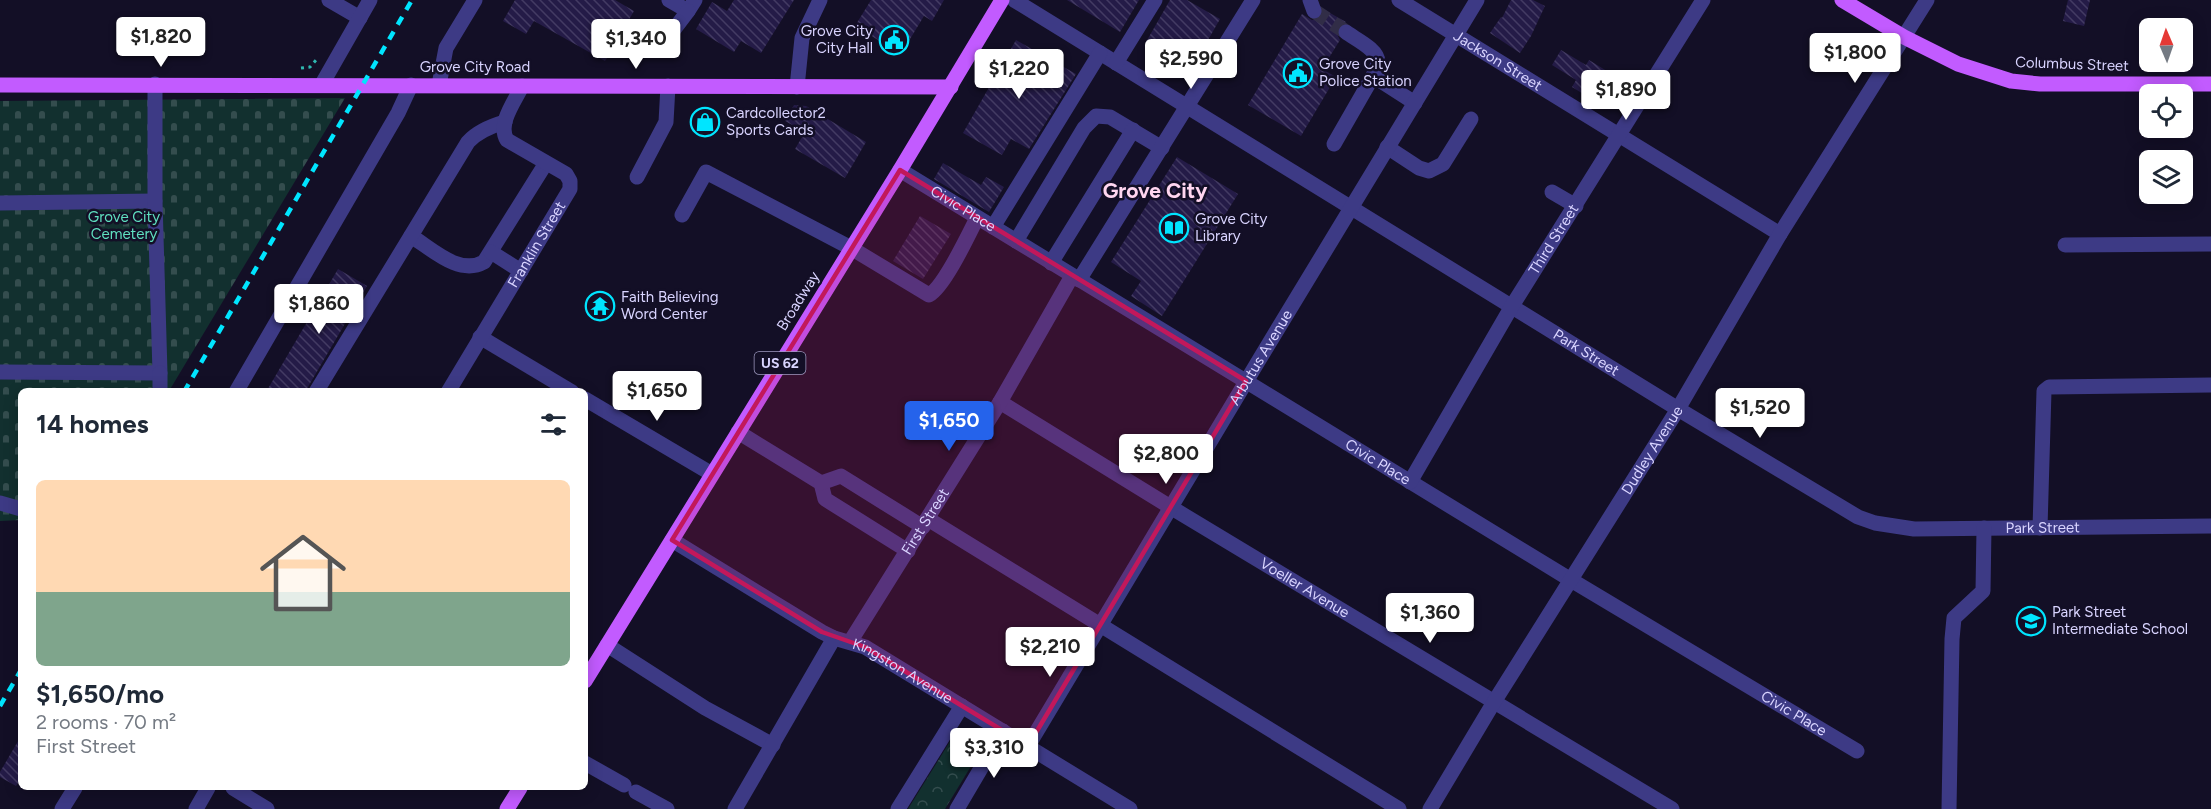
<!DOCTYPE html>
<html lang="en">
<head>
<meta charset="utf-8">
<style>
  body { margin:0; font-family:Figtree,sans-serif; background:#f2f2f3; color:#1f2937; height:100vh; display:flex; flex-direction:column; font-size:22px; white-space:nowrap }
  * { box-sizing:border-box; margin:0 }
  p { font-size:20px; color:#747a83 }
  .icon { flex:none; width:33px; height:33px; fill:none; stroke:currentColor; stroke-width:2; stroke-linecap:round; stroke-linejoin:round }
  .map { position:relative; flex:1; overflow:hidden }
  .panel { position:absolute; left:18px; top:388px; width:570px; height:402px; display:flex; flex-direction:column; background:#fff; border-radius:9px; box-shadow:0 3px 15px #0003 }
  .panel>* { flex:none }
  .needle { width:39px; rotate:358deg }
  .fabs { position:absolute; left:2139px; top:18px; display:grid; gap:12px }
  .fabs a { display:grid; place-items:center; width:54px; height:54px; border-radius:9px; background:#fff; box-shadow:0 3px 15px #0003; font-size:30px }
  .price { position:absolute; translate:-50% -51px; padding:0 14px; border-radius:6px; background:#fff; color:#222; font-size:20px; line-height:39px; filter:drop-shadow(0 2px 3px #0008) }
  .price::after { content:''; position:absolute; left:50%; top:36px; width:18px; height:14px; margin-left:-9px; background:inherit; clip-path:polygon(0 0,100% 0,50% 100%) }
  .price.selected { background:#2563eb; color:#fff }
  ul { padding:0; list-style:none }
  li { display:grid; align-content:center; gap:12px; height:318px; padding:0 18px }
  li+li { border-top:2px solid #e0e1e3 }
  li span { display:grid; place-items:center; height:186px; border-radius:9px; color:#555 }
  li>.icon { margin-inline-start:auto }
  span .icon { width:108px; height:108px; fill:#fffc; stroke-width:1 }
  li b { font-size:26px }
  h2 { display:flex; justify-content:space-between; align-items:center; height:72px; padding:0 18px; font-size:26px }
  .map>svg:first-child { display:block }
  .forest { fill:url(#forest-crowns) }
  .cemetery { fill:url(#cemetery-stones) }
  .building { fill:url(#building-back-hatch) }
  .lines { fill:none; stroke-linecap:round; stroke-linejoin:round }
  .minor-tunnel { stroke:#312d47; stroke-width:15; stroke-dasharray:15 8; stroke-linecap:butt }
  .path { stroke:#2fb8b0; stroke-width:3; stroke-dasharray:3 4.5; stroke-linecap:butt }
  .minor { stroke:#3d3a85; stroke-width:15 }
  .major { stroke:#c25bff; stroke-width:15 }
  .rail { stroke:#00e5ff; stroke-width:4.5; stroke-dasharray:9 8; stroke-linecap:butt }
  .marked { fill:#c2185b; fill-opacity:0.2; stroke:#c2185b; stroke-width:4.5; stroke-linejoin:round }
  .labels { text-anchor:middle; stroke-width:5; stroke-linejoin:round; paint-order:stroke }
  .shield { fill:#130f26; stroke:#9e99be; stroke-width:1.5 }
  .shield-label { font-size:14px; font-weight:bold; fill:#d9d4ff }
  .poi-label { font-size:15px; fill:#d9d4ff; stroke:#130f26; text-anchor:start }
  .street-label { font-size:15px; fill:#d9d4ff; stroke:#130f26 }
  .park-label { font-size:15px; fill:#5fe0c0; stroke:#130f26 }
  .district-label { font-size:21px; font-weight:bold; fill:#ffd6f0; stroke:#130f26 }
</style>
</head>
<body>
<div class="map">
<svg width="2211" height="809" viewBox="0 0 2211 809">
  <defs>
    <pattern id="forest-crowns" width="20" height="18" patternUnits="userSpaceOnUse" patternTransform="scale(1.5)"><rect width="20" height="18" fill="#12302f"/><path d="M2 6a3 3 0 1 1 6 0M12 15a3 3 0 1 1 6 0" fill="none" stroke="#344d4e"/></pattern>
    <pattern id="cemetery-stones" width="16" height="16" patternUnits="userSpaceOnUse" patternTransform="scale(1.5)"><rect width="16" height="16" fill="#12302f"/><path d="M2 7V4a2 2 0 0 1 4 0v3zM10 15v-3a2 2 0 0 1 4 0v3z" fill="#344d4e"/></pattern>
    <pattern id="building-back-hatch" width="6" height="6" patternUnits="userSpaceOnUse" patternTransform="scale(1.5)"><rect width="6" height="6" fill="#241b47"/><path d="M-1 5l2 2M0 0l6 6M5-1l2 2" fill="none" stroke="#433b63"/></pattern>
  </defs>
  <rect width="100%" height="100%" fill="#130f26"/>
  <polygon class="forest" points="956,732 982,748 945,809 908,809"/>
  <polygon class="cemetery" points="345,98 169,391 21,392 21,520 0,521 0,101"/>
  <g class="building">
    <polygon points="515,0 615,0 634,11 605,61 534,21 526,34 503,21"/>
    <polygon points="734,0 794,0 761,53 741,41 734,52 696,29 712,2 727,11"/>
    <polygon points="871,0 944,0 932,21 924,16 901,54 855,26"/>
    <polygon points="1067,0 1139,0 1120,32"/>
    <polygon points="1170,0 1187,0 1220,19 1192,68 1146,42"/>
    <polygon points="1511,0 1533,0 1545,6 1531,36 1520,53 1490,33 1501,17 1502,18"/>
    <polygon points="2068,0 2090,0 2084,26 2063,21"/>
    <polygon points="1323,9 1346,22 1338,27 1336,32 1340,40 1322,69 1336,77 1301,136 1248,105 1302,14 1312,20 1317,20 1322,17"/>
    <polygon points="1016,40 1076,74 1029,149 1011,139 1002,155 963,133"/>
    <polygon points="1561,50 1586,65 1589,60 1610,73 1593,100 1572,87 1576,80 1552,65"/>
    <polygon points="794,105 806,106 866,142 845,178 795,149 805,132 785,121"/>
    <polygon points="1177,157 1238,194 1162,316 1131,296 1141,281 1111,262"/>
    <polygon points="943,163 981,185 986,177 1004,187 989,212 934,179"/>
    <polygon points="920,216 951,234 923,279 893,261"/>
    <polygon points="338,269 367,286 305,392 266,392"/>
    <polygon points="21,736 21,778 16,786 0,777 0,772"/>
  </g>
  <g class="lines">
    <polyline class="minor-tunnel" points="1314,11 1346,32"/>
    <polyline class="path" points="301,68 310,67 317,59"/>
    <g class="minor">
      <polyline points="329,0 360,18"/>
      <polyline points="669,0 688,11 695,0"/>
      <path id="s1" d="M1014,0L1678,409L1858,517L1875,523L1914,529L2211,526"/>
      <polyline points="1310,0 1314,11"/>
      <path id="s2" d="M1399,0L1780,234"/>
      <path d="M1346,32C1355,39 1378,49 1378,62C1378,66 1375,71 1373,76"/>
      <polyline points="663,44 688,11"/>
      <polyline points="1116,63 1155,0"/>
      <polyline points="322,84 370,0"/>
      <polyline points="439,85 446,48 475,0"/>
      <polyline points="797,87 802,38 820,0"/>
      <polyline points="1334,144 1373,76 1415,103"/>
      <polyline points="1387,147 1419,168 1429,171 1443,164 1471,119"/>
      <path id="s3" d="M900,170L1571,580L1857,751"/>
      <polyline points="637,177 666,122 668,86"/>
      <polyline points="1552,192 1576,206"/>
      <polyline points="0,203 155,201"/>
      <path d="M682,215L706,172L851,248L929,295C944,287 968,236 977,218"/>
      <polyline points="993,227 1100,53"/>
      <path d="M411,236C432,249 459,276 484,262L546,163"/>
      <polyline points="1016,241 1084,128 1096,116 1110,117 1162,148"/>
      <polyline points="2065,245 2211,244"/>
      <polyline points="491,252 521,271"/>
      <polyline points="1051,263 1133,130"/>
      <polyline points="1079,280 1253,0"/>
      <polyline points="480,337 572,392"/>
      <polyline points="0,372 160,373 155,201 155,84"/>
      <polyline points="160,392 160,373"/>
      <polyline points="236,392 398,113 411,85"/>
      <path d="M316,392L468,142C478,131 491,126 505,122"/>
      <path id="s4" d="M448,392L570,189V181L566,174L507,140C497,124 515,101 522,86"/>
      <polyline points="585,399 712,474"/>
      <path id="s5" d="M1000,402L1172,508L1672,809"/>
      <polyline points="738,432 821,483 825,499 908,551"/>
      <path id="s6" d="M1410,482L1512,306L1703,0"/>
      <polyline points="821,483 841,476 923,527"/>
      <polyline points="0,503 21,509"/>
      <polyline points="928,519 1399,809"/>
      <polyline points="2040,528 2044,391 2049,387 2211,385"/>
      <path id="s7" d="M672,540L822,632L834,638L865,647L1130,809"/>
      <path id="s8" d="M850,642L1000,402L1072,276"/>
      <polyline points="607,645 705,708 773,745"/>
      <path id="s9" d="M1028,746L1259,360L1477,0"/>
      <polyline points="585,763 624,785"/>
      <polyline points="233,788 267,809"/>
      <polyline points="636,792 667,809"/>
      <polyline points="62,809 75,788"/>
      <polyline points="196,809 208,788"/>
      <polyline points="735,809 834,638"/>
      <polyline points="898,809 962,706"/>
      <polyline points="957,809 1003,731"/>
      <path id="s10" d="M1430,809L1494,702L1678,409L1780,234L1927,0"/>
      <polyline points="1949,809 1952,639 1954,618 1983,591 1984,528"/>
    </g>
    <g class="major">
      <polyline points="1842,0 1904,37 1958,64 2011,81 2040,84 2211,84"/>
      <polyline points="0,85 951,87"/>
      <polyline points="585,681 900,170 1002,0"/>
      <polyline points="507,809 520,788"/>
    </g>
    <g class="rail">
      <polyline points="184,392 412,0"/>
      <polyline points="0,706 21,670"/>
    </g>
  </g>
  <path class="marked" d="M900,170L1246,381L1028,746L865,647L822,632L672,540Z"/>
  <defs>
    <g id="civic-ring" transform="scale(1.5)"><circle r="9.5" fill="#130f26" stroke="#00e5ff" stroke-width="1.5"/><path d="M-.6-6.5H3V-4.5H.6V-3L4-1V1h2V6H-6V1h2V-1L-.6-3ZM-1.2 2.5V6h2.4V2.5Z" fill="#00e5ff"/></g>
    <g id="shop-ring" transform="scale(1.5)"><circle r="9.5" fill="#130f26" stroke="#00e5ff" stroke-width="1.5"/><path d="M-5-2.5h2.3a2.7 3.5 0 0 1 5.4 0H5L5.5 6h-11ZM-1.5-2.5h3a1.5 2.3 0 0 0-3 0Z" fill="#00e5ff"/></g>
    <g id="library-ring" transform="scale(1.5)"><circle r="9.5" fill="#130f26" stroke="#00e5ff" stroke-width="1.5"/><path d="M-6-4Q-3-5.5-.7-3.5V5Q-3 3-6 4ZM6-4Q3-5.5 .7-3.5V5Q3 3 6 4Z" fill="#00e5ff"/></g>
    <g id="temple-ring" transform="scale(1.5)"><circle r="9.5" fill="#130f26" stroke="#00e5ff" stroke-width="1.5"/><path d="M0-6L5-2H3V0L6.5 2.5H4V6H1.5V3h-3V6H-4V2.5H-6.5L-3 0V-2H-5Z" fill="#00e5ff"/></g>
    <g id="school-ring" transform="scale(1.5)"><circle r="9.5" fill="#130f26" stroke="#00e5ff" stroke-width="1.5"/><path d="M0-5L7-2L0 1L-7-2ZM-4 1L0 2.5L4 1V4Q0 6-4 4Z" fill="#00e5ff"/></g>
  </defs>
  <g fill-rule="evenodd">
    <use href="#civic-ring" x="894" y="40"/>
    <use href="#civic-ring" x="1298" y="73"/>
    <use href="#shop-ring" x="705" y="122"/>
    <use href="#library-ring" x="1174" y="228"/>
    <use href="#temple-ring" x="600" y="306"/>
    <use href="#school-ring" x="2031" y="621"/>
  </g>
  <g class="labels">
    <rect class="shield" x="754.5" y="352" width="51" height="22" rx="4.5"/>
    <g class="shield-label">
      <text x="780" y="368">US 62</text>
    </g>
    <g class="poi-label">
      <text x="873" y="36" text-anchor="end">Grove City<tspan x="873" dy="17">City Hall</tspan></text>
      <text x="1319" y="69">Grove City<tspan x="1319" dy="17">Police Station</tspan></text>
      <text x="726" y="118">Cardcollector2<tspan x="726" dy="17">Sports Cards</tspan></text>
      <text x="1195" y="224">Grove City<tspan x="1195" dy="17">Library</tspan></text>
      <text x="621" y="302">Faith Believing<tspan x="621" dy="17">Word Center</tspan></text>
      <text x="2052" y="617">Park Street<tspan x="2052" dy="17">Intermediate School</tspan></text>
    </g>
    <g class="street-label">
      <text dy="5" stroke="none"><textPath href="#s2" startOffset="116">Jackson Street</textPath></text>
      <text transform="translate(2072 64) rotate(2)" y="5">Columbus Street</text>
      <text x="475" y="72">Grove City Road</text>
      <text dy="5" stroke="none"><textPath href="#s3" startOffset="74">Civic Place</textPath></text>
      <text dy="5" stroke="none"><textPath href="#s6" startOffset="282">Third Street</textPath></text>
      <text dy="5" stroke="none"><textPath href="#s4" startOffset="172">Franklin Street</textPath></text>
      <text transform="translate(798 301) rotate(-58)" y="5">Broadway</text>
      <text dy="5" stroke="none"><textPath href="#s1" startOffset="672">Park Street</textPath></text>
      <text dy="5" stroke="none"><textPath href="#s9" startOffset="453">Arbutus Avenue</textPath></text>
      <text dy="5" stroke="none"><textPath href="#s10" startOffset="422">Dudley Avenue</textPath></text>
      <text dy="5" stroke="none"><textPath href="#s3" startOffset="560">Civic Place</textPath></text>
      <text dy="5" stroke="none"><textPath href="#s8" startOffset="142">First Street</textPath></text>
      <text dy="5" stroke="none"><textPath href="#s1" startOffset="1176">Park Street</textPath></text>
      <text dy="5" stroke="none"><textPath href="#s5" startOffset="357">Voeller Avenue</textPath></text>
      <text dy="5" stroke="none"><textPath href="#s7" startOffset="266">Kingston Avenue</textPath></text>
      <text dy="5" stroke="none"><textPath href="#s3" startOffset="1046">Civic Place</textPath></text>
    </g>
    <g class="park-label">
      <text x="124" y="222">Grove City<tspan x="124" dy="17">Cemetery</tspan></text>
    </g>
    <g class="district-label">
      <text x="1155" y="198">Grove City</text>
    </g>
  </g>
</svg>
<div class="fabs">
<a><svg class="needle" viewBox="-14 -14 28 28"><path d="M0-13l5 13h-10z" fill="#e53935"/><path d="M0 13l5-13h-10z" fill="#747a83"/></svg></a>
<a><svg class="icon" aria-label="locate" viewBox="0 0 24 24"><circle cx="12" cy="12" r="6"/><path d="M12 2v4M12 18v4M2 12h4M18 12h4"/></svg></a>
<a><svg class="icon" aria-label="layers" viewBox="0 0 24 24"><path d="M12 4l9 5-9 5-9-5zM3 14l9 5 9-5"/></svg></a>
</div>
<b class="price" style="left:161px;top:68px">$1,820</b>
<b class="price" style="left:636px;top:70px">$1,340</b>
<b class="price" style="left:1855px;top:84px">$1,800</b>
<b class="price" style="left:1191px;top:90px">$2,590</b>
<b class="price" style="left:1019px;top:100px">$1,220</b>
<b class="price" style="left:1626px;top:121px">$1,890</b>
<b class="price" style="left:319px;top:335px">$1,860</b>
<b class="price" style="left:657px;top:422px">$1,650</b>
<b class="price" style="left:1760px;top:439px">$1,520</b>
<b class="price selected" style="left:949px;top:452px">$1,650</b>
<b class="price" style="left:1166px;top:485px">$2,800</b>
<b class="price" style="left:1430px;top:644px">$1,360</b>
<b class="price" style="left:1050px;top:678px">$2,210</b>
<b class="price" style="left:994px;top:779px">$3,310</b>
<section class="panel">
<h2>14 homes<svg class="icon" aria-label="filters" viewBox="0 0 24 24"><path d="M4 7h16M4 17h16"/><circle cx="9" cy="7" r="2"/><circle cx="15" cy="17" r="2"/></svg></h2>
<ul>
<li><span style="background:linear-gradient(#ffd9b3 60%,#7fa58c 0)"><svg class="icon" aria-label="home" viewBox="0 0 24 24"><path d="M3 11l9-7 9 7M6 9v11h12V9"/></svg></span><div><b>$1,650/mo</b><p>2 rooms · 70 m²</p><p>First Street</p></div></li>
</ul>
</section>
</div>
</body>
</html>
